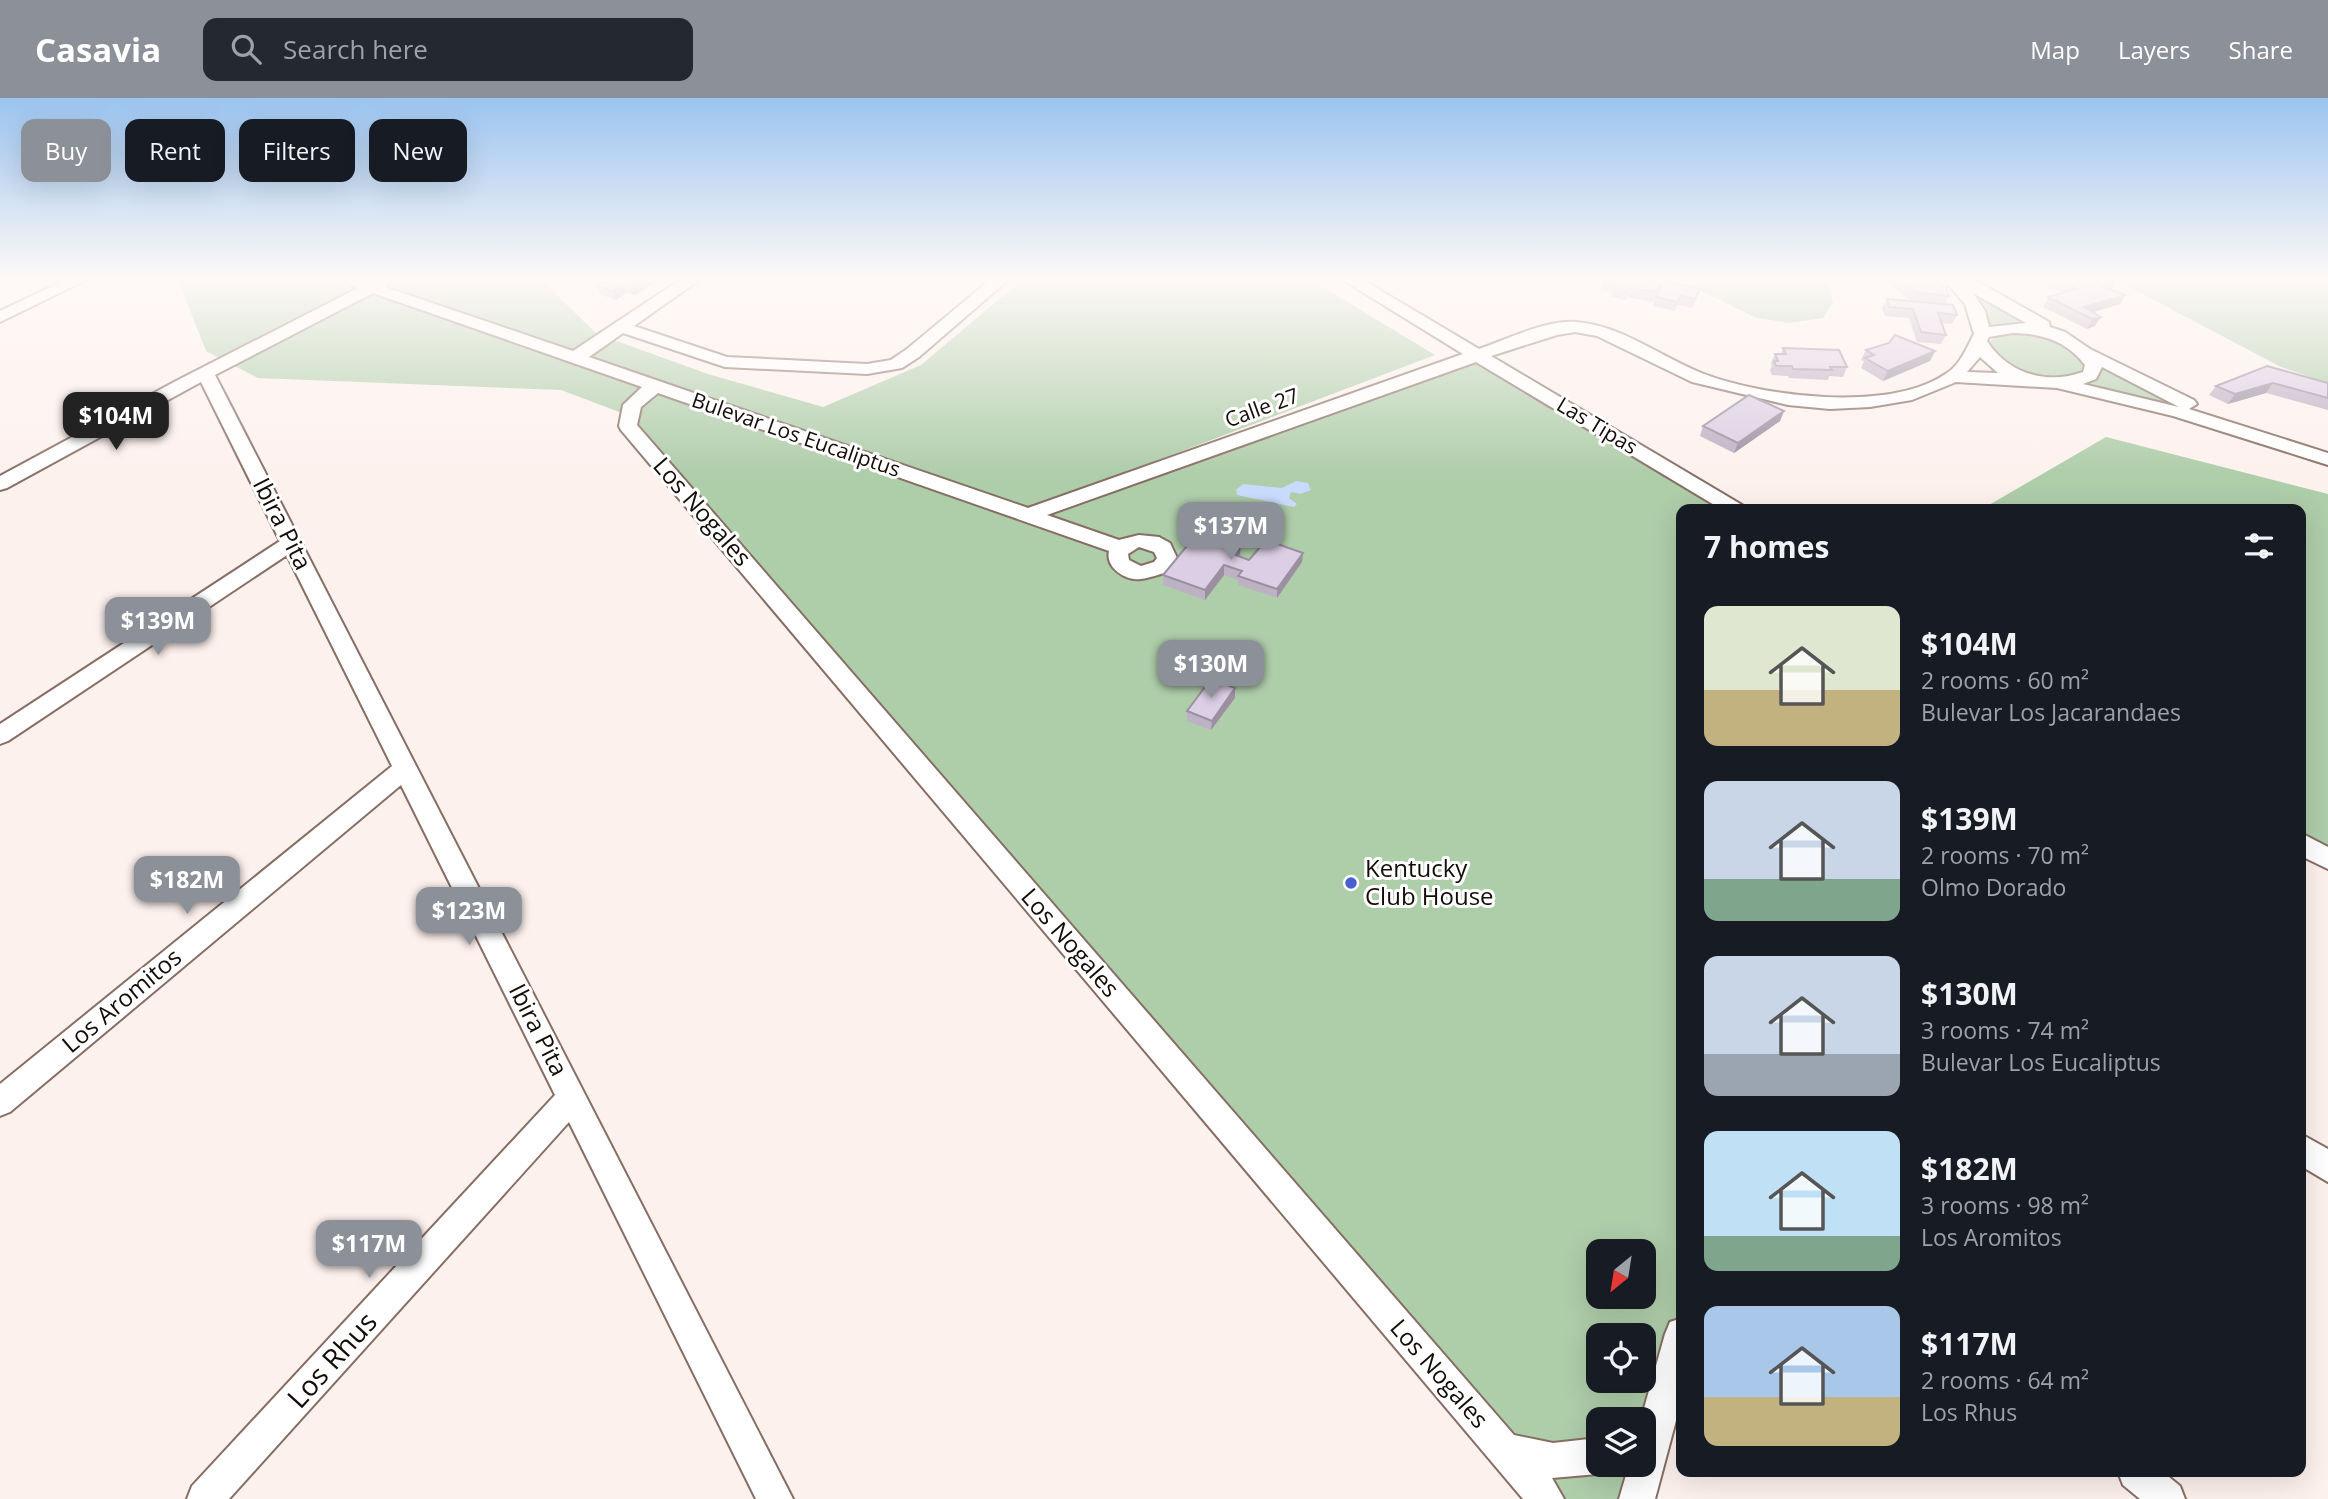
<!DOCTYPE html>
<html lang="en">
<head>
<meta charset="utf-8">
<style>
  body { margin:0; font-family:"Open Sans",sans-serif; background:#242831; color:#f1f3f6; height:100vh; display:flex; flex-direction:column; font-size:26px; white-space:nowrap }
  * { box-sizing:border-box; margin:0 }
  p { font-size:23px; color:#9ea1a6 }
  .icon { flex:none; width:38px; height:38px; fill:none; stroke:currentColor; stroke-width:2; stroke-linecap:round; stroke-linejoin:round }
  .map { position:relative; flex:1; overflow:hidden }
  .sheet { position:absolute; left:1676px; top:406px; width:630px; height:973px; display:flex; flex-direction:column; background:#171b24; border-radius:14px; box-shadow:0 7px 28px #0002 }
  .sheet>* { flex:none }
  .hud { position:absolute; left:21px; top:21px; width:665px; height:63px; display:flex; gap:14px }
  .needle { width:46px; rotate:210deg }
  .tools { position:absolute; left:1586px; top:1141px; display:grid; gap:14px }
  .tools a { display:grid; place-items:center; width:70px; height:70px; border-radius:14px; background:#171b24; box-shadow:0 7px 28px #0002; font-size:35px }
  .price { position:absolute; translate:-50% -60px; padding:0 16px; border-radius:14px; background:#8c9099; color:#fff; font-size:23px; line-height:46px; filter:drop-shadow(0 2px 4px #0008) }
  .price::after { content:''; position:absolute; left:50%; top:42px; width:21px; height:16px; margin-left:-10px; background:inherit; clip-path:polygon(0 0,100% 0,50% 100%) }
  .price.current { background:#222; color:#fff }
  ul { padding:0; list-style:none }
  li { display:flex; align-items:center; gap:21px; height:175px; padding:0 28px }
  li span { display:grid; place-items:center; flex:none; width:196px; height:140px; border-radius:14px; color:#555 }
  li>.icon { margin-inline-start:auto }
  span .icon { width:84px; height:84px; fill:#fffc; stroke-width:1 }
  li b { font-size:30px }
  h2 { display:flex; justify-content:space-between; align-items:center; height:84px; padding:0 28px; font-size:30px }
  .chip { padding:0 24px; border-radius:14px; background:#171b24; box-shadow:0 7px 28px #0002; font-size:24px; line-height:63px }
  .chip.current { background:#8c9099; color:#fff }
  header { display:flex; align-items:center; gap:42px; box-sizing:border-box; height:98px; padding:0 35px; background:#8c9099; color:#fff }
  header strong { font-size:33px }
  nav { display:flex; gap:38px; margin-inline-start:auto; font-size:24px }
  .search { width:490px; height:63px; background:#242831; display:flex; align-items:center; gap:18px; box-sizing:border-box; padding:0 24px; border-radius:14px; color:#9ea1a6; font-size:26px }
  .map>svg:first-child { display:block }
  .green { fill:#aecda9; fill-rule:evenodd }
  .water { fill:#c8dbfd }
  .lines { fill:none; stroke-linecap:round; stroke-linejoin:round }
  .minor-casing { stroke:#876e65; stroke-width:4 }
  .minor { fill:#fff; fill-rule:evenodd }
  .wall { fill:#bdb1c4 }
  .shaded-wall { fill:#9a90a0 }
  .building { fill:#dccee4; stroke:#9a90a0; stroke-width:2 }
  .poi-dot { fill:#4660d3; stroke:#fff; stroke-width:2.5 }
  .labels { text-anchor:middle; stroke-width:6; stroke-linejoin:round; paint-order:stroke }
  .far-street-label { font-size:21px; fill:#140c08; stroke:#fff }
  .street-label { font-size:24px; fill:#140c08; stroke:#fff }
  .poi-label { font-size:24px; fill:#140c08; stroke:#fff; text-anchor:start }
  .near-street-label { font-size:28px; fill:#140c08; stroke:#fff }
</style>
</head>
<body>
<header>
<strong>Casavia</strong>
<div class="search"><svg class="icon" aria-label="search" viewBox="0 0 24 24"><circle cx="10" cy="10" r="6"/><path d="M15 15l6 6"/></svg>Search here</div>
<nav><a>Map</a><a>Layers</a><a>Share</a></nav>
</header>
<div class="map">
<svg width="2328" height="1401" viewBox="0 0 2328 1401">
  <rect width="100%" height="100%" fill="#fdf1ed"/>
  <g class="green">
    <path d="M178,182H541L597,236L708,276L823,309L921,267L1022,182H1311L1435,257L1032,410L1478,257L1735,411H1682V1236L1637,1401H1546L628,328L630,318L561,292L258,280L206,253ZM1598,1153H1643V1199H1598ZM1598,1237H1643V1283H1598ZM1598,1321H1643V1367H1598Z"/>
    <polygon points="1678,182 1820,182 1829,189 1833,205 1823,220 1789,225 1757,220"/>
    <polygon points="2116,182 2328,182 2328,285 2281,269"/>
    <polygon points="1967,189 2033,227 1987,228"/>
    <path d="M2011,233C2045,236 2061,238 2084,265L2081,273C2052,288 2001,277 1988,245L2000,235Z"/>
    <polygon points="2099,266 2190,313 2086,287 2092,282"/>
    <polygon points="2106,339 2328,396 2328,761 2301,745 2301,411 1982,411"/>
  </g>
  <polygon class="water" points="1296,383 1308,385 1311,392 1301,396 1291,394 1289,400 1297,406 1294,409 1237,397 1236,392 1243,386 1282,390"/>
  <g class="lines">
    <g class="minor-casing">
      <g id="minor">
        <polygon points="65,182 86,182 0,224 0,213"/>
        <path d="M343,182H386L388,185L385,189L573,253L680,182H699L634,228L727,259L867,266L891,262L907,251L990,182H1008L919,259L902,270L867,276L725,269L623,235L589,259L1028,410L1463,256L1343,182H1363L1479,251C1508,241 1545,222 1576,224C1622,227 1662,260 1704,276C1765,299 1891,315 1947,275C1960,267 1967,249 1974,236L1965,206L1945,183L1975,182L2049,224L2050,229L2065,234L2090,251L2194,302L2197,306L2189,311L2328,355V367L2173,318L2057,290L1956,284L1912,302L1870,309L1830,311L1788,307L1692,284L1597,238L1575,234L1557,237L1491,258L1742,407L1745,411H1721L1476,264L1047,417L1119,442L1139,437L1159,439L1170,445L1177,460L1168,474C1160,476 1150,480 1141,481C1125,483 1105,469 1109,453L658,295L641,309L637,327L1514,1337L1553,1345L1598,1340V1367H1612L1610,1370L1598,1376L1552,1380L1564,1401H1523L621,332L619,328L623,307L642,289L373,195L215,277L793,1401H756L569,1024L229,1401H187L192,1388L555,997L401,687L10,1014L0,1018V986L392,668L287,457L8,643L0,646V626L280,443L201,284L7,390L0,392V378L176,283L358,190ZM1973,195L2026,225L1989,229L1985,213ZM2012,235C2041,235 2067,243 2085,267L2083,274C2047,287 2008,276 1987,243L1989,239ZM1980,259L1998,275L1967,274ZM2102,269L2179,309L2083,286L2096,281ZM1139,449L1154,454L1157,460L1154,464L1141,468L1129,462L1128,456Z"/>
        <polygon points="2301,735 2328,749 2328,771 2301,758"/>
        <polygon points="2301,1036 2328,1051 2328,1084 2301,1068"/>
        <polygon points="1682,1220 1682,1300 1655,1401 1619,1401 1629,1367 1643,1367 1641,1321 1665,1236 1670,1224"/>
        <polygon points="2118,1374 2163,1374 2180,1388 2185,1401 2140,1401 2123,1387"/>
      </g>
    </g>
    <use href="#minor" class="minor"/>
  </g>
  <g class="wall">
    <polygon points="594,182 657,182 657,183 635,197 626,195 616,202 601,197"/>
    <polygon points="1604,182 1651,184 1660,186 1653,204 1627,199 1625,202 1611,199 1612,195 1601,192"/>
    <polygon points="1875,182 1935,182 1949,198 1945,206 1957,217 1952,226 1941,225 1946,237 1941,246 1917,244 1909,220 1885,218 1882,210 1887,201 1911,203 1885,183 1877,183"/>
    <polygon points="2054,182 2115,182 2112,192 2126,197 2120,206 2093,214 2095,228 2087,231 2043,209 2048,199 2063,195 2050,188"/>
    <polygon points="1664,183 1697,200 1692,210 1678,207 1675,213 1653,208 1656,199"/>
    <polygon points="1783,250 1847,269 1843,279 1829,278 1828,282 1789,280 1788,278 1772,277 1770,272 1772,268 1771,265 1775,256 1781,256"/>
    <polygon points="1866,252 1935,253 1930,263 1883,283 1861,270 1864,263 1861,262"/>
    <polygon points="2267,268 2328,285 2328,312 2266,295 2228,306 2209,297 2216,288"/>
    <polygon points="1784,313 1780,323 1734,355 1700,338 1703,328"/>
    <polygon points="1303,455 1302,464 1277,500 1238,487 1238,482 1224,477 1205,502 1163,487 1163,477 1240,456 1238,458 1249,462"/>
    <polygon points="1235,590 1235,600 1211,632 1187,623 1187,613"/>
  </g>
  <g class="shaded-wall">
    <polygon points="641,182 657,182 657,183 635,197 632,188"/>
    <polygon points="2117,183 2111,192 2101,188"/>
    <polygon points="623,186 626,195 616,202 612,193"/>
    <polygon points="2126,197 2120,206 2084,217 2084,209"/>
    <polygon points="2101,219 2095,228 2087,231 2092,221"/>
    <polygon points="1935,253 1930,263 1883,283 1888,273"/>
    <polygon points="2273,285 2266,295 2228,306 2235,296"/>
    <polygon points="1784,313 1780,323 1734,355 1738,345"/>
    <polygon points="1241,446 1240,456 1232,466 1233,456"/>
    <polygon points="1303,455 1302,464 1277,500 1277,491"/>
    <polygon points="1224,467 1224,477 1205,502 1205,492"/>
    <polygon points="1235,590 1235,600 1211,632 1212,623"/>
  </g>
  <g class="building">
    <polygon points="597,182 641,182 632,188 623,186 612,193 597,188 604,184"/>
    <polygon points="1604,182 1650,182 1649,183 1660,186 1656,194 1630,190 1628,193 1613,189 1615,186 1603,183"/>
    <polygon points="1900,182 1935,182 1946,190 1949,198 1916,194"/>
    <polygon points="2061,182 2115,182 2117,183 2101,188 2126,197 2084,209 2101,219 2092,221 2048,199 2077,191"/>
    <polygon points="1664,183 1700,191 1695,201 1681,198 1678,204 1656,199"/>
    <polygon points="1887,201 1953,207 1957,217 1938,215 1946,237 1921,234 1913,211 1889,209"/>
    <polygon points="1895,237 1935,253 1888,273 1865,260 1874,257 1866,252 1889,245"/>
    <polygon points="1783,250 1839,252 1847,269 1830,269 1832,272 1793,271 1792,268 1776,268 1774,263 1778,263 1775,256 1786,256"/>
    <polygon points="2267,268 2328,285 2328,300 2273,285 2235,296 2216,288"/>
    <polygon points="1749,297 1784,313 1738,345 1703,328"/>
    <polygon points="1200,432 1241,446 1233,456 1249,462 1266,442 1303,455 1277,491 1238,478 1242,473 1224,467 1205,492 1163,477"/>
    <polygon points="1211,581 1235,590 1212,623 1187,613"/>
  </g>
  <linearGradient id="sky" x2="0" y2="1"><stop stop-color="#9bc4f0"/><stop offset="0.48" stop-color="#fef9f7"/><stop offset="1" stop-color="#fef9f7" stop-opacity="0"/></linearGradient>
  <rect width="2328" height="378" fill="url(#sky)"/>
  <circle class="poi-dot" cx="1351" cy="785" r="7"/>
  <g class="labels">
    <g class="far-street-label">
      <text transform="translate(1262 310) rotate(-20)" y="7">Calle 27</text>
      <text transform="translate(1597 328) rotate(31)" y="7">Las Tipas</text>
      <text transform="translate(796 337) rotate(19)" y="7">Bulevar Los Eucaliptus</text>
    </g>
    <g class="street-label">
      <text transform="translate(702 414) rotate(49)" y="8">Los Nogales</text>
      <text transform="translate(282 426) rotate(63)" y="8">Ibira Pita</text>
      <text transform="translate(1070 845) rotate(49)" y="8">Los Nogales</text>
      <text transform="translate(122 903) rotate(-40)" y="8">Los Aromitos</text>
      <text transform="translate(538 932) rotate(63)" y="8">Ibira Pita</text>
      <text transform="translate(1439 1276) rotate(49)" y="8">Los Nogales</text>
    </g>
    <g class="poi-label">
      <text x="1365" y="779">Kentucky<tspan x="1365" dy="28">Club House</tspan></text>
    </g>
    <g class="near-street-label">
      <text transform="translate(332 1262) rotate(-48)" y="10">Los Rhus</text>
    </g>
  </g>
</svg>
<div class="tools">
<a><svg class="needle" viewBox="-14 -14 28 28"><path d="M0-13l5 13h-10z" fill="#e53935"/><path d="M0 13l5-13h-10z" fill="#9ea1a6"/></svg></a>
<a><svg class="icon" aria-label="locate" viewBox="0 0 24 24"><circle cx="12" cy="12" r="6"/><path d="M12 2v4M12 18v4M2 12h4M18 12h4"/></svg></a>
<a><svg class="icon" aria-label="layers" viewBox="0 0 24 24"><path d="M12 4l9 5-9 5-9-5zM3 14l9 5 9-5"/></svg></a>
</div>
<b class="price current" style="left:116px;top:354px">$104M</b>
<b class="price" style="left:1231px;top:464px">$137M</b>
<b class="price" style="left:158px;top:559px">$139M</b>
<b class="price" style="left:1211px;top:602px">$130M</b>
<b class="price" style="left:187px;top:818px">$182M</b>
<b class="price" style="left:469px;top:849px">$123M</b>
<b class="price" style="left:369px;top:1182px">$117M</b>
<div class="hud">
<a class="chip current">Buy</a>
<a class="chip">Rent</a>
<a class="chip">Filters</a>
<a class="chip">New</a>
</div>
<section class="sheet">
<h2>7 homes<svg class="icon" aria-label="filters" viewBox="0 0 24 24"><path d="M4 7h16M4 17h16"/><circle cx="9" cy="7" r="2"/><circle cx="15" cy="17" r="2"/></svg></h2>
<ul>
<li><span style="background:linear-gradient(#dfe7d0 60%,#c2b280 0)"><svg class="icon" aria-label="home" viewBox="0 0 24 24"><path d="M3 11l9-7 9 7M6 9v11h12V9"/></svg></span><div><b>$104M</b><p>2 rooms · 60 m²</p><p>Bulevar Los Jacarandaes</p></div></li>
<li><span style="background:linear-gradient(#c9d6e8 70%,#7fa58c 0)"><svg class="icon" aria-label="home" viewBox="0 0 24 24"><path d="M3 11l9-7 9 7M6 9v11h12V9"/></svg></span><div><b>$139M</b><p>2 rooms · 70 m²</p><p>Olmo Dorado</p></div></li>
<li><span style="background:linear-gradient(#c9d6e8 70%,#9aa5b1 0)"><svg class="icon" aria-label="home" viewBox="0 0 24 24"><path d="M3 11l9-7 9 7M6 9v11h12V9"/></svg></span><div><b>$130M</b><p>3 rooms · 74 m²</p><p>Bulevar Los Eucaliptus</p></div></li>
<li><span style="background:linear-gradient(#bfe0f5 75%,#7fa58c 0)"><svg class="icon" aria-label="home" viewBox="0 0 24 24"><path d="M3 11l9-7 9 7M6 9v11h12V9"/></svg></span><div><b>$182M</b><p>3 rooms · 98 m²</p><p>Los Aromitos</p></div></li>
<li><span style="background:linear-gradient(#a9c7e8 65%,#c2b280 0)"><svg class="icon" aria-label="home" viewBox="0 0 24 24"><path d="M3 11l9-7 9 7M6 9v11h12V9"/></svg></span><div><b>$117M</b><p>2 rooms · 64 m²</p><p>Los Rhus</p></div></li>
</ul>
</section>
</div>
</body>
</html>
